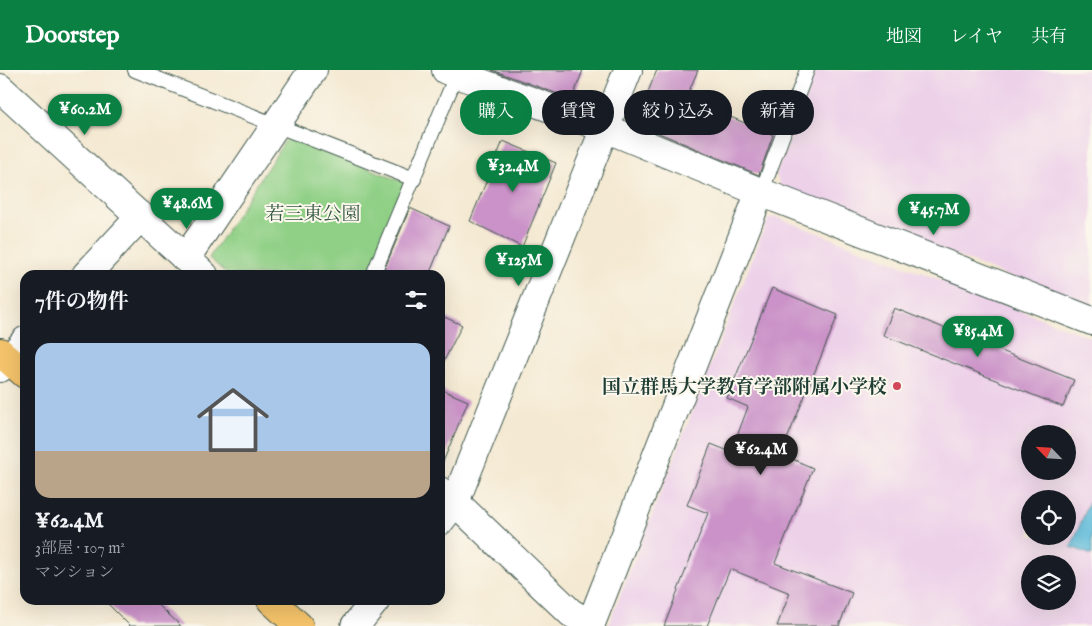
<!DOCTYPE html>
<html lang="ja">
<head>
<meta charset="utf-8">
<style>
  body { margin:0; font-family:"IM FELL English","Noto Serif JP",serif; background:#20242c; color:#f1f3f6; height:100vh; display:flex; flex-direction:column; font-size:19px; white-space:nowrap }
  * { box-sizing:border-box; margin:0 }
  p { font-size:16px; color:#9ea1a6 }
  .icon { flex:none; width:28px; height:28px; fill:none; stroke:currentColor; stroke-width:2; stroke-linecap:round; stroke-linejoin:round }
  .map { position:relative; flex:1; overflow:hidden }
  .details { position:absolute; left:20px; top:200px; width:425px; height:335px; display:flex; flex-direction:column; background:#171b24; border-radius:15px; box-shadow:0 5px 20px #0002 }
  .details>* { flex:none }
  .top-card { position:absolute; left:460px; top:20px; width:475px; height:45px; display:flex; gap:10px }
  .needle { width:32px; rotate:295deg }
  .buttons { position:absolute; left:1021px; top:355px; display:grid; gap:10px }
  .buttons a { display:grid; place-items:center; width:55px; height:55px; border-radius:50%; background:#171b24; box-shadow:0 5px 20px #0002; font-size:25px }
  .price { position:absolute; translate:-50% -42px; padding:0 11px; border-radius:18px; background:#0b8043; color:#fff; font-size:16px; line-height:32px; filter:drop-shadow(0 1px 2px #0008) }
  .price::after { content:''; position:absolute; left:50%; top:30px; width:15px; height:11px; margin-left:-8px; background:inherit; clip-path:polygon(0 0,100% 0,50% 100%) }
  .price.selected { background:#222; color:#fff }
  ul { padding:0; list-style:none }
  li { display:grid; align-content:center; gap:10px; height:265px; padding:0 15px }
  li span { display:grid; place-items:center; height:155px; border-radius:15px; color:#555 }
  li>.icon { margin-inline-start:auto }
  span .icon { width:90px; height:90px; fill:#fffc; stroke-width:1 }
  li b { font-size:21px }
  h2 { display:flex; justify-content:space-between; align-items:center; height:60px; padding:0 15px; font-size:21px }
  .tag { padding:0 18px; border-radius:22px; background:#171b24; box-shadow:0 5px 20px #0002; font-size:18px; line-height:45px }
  .tag.selected { background:#0b8043; color:#fff }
  header { display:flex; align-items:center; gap:30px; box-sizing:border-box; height:70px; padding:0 25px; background:#0b8043; color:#fff }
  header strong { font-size:24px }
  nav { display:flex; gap:28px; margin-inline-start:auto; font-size:18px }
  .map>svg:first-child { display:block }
  .built { fill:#edd1e9; fill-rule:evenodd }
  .green { fill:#90d086; stroke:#58865d }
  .water { fill:#5cbbdb; stroke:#3e7c88 }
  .building { fill:#ca92c8 }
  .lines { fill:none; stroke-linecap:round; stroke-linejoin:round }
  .service-casing { stroke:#3f574c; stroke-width:16 }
  .minor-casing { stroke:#3f574c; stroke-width:30 }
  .tertiary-casing { stroke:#3f574c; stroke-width:30 }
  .primary-casing { stroke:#3f574c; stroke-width:30 }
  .service { stroke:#fff; stroke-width:14 }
  .minor { stroke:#fff; stroke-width:28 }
  .tertiary { stroke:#fff; stroke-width:28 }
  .primary { stroke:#f3c26a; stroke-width:28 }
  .poi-dot { fill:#d1495b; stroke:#fbf7ec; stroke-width:2 }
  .labels { text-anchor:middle; stroke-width:4; stroke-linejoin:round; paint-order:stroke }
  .park-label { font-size:19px; fill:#365a44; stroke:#fbf7ec }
  .poi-label { font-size:19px; font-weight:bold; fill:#1f3d34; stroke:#fbf7ec; text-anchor:end }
</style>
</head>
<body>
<header>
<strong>Doorstep</strong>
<nav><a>地図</a><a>レイヤ</a><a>共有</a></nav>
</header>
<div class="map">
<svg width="1092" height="556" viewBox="0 0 1092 556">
  <rect width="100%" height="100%" fill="#fbf7ec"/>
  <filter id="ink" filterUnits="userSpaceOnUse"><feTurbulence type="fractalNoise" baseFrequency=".02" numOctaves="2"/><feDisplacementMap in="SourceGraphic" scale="10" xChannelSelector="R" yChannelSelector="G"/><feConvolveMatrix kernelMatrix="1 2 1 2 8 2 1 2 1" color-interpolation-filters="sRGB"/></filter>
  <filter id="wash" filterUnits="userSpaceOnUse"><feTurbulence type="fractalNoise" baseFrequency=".0096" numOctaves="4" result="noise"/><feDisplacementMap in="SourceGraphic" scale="20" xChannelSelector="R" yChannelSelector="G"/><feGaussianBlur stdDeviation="1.12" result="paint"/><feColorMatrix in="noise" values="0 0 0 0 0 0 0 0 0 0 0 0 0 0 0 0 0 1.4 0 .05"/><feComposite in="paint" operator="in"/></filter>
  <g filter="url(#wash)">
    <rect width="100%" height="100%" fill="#f4e9d2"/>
    <g class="built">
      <polygon points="816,0 1092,0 1092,239 781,117 776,105"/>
      <path d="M776,147L1092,268V556H608L768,149ZM1030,364H1068V401H1030ZM1030,429H1068V466H1030ZM1030,494H1068V531H1030Z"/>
    </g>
    <polygon class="green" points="288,66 408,114 368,205 228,205 209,188"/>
    <polygon class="water" points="1092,425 1092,485 1071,477"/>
    <g id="blocks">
      <g class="building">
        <polygon points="492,0 583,0 572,29"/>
        <polygon points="657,0 698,0 686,28 773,65 759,105 635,53"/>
        <polygon points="503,71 556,93 522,177 470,151"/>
        <polygon points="410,138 449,156 429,205 382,205"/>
        <polygon points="772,218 838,245 781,384 813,398 775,493 852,523 839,556 777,556 790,523 730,499 707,556 664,556 708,443 687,435 711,374 731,382 748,337 727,328"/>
        <polygon points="894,238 1074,310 1063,337 883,265"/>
        <polygon points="440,245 462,255 440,299"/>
        <polygon points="440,319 468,331 441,397 440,397"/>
        <polygon points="104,530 153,530 181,556 130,556"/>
      </g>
    </g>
  </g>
  <g filter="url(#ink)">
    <use href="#blocks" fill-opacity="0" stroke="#3f574c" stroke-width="1"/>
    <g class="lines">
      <g class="service-casing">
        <g id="service">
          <polyline points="135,0 414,109"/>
          <polyline points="760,122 766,110 807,0"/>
          <polyline points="373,205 458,1"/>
        </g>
      </g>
      <g class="minor-casing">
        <g id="minor">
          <polyline points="446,0 605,58 760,122 1092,251"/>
          <polyline points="0,18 204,205"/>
          <polyline points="184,187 192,179 313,0"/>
          <polyline points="86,205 141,146"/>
          <polyline points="0,298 9,290 25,271"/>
          <polyline points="440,421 455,432 571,543 591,554"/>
          <polyline points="590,556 760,122"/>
        </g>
      </g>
      <g class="tertiary-casing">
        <g id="tertiary">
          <polyline points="440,451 455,432 628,0"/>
          <polyline points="355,556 376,530"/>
        </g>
      </g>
      <g class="primary-casing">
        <g id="primary">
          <polyline points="0,282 25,304"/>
          <polyline points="271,530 299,556"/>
        </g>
      </g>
      <use href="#service" class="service"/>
      <use href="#minor" class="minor"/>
      <use href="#tertiary" class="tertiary"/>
      <use href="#primary" class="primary"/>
    </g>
  </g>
  <circle class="poi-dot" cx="897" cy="316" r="5"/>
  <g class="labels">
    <g class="park-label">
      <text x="313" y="150">若三東公園</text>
    </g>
    <g class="poi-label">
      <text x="887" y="323">国立群馬大学教育学部附属小学校</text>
    </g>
  </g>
</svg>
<div class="buttons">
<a><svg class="needle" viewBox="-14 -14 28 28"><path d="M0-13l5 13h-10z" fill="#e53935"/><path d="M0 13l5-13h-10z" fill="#9ea1a6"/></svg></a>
<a><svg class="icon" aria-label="locate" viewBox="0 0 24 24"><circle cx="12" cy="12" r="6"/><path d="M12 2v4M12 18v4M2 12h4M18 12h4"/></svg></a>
<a><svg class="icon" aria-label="layers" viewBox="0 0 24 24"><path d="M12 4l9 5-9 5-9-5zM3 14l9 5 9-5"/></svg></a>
</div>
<b class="price" style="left:85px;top:66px">¥60.2M</b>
<b class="price" style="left:513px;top:123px">¥32.4M</b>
<b class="price" style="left:187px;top:160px">¥48.6M</b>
<b class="price" style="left:934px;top:166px">¥45.7M</b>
<b class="price" style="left:519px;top:217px">¥125M</b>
<b class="price" style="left:978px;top:288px">¥85.4M</b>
<b class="price selected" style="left:761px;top:406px">¥62.4M</b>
<div class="top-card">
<a class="tag selected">購入</a>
<a class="tag">賃貸</a>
<a class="tag">絞り込み</a>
<a class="tag">新着</a>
</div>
<section class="details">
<h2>7件の物件<svg class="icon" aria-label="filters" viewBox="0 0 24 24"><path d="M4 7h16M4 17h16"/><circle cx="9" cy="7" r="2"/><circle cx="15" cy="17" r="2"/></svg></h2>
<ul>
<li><span style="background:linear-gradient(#a9c7e8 70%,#b9a48a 0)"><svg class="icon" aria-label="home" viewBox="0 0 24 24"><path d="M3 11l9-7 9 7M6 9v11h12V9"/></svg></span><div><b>¥62.4M</b><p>3部屋 · 107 m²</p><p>マンション</p></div></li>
</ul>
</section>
</div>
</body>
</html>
